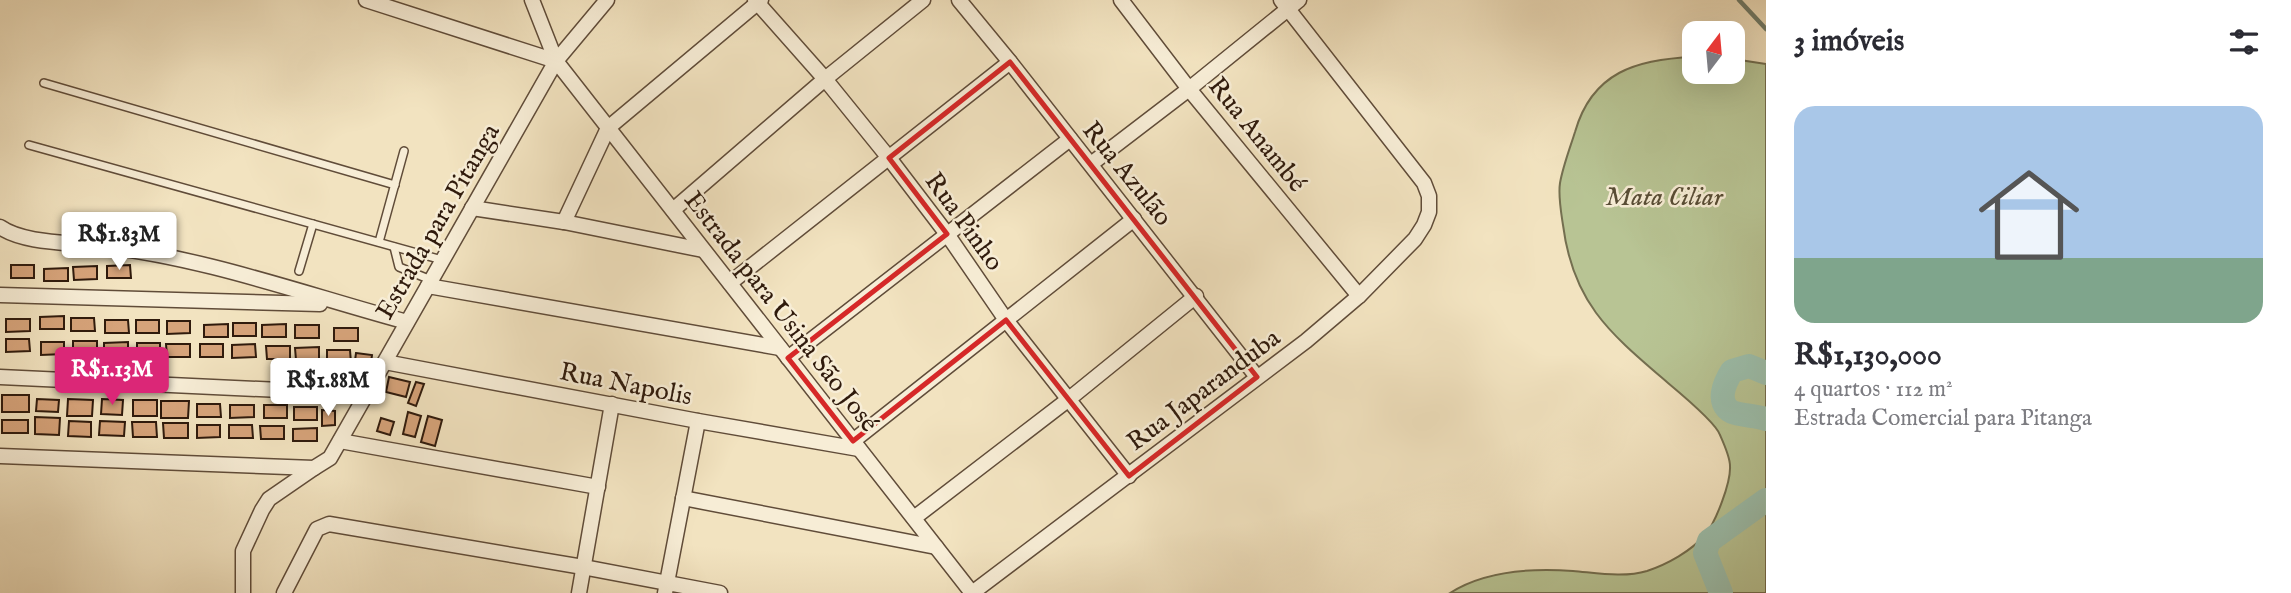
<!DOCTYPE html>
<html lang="pt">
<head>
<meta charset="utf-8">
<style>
  body { margin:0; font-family:"IM FELL English",serif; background:#f2f2f3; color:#2b2b33; height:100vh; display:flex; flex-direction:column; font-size:26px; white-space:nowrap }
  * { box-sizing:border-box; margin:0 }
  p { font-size:23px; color:#7c7c81 }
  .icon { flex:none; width:38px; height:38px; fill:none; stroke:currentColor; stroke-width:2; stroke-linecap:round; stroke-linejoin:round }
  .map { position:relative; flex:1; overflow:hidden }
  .side { display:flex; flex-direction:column; background:#fff; width:525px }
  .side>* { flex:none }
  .needle { width:46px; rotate:16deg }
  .tools { position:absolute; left:1682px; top:21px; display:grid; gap:14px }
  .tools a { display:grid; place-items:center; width:63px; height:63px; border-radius:14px; background:#fff; box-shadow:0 7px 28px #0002; font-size:35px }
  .price { position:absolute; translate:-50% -60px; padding:0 16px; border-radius:7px; background:#fff; color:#222; font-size:23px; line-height:46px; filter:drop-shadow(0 2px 4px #0008) }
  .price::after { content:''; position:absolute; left:50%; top:42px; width:21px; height:16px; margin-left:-10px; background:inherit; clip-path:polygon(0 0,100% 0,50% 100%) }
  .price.selected { background:#db2777; color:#fff }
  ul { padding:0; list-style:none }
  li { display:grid; align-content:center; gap:14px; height:371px; padding:0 28px }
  li span { display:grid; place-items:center; height:217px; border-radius:21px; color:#555 }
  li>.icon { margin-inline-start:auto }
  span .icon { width:126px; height:126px; fill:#fffc; stroke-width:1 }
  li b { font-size:30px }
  h2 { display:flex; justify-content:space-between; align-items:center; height:84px; padding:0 28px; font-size:30px }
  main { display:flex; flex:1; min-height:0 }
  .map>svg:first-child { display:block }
  .green { fill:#b8c494; stroke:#746f50; stroke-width:2 }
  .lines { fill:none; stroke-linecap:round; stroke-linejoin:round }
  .stream { stroke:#707d6c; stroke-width:4.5 }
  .river { stroke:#9cbfac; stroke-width:24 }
  .building { fill:#d6a37a; stroke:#2f1a0c; stroke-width:2 }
  .service-casing { stroke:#604c39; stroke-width:10 }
  .minor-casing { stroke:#604c39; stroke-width:17 }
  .service { stroke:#f7edd6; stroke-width:7 }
  .minor { stroke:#f7edd6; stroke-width:14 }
  .marked { fill:none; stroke:#d62828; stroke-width:5; stroke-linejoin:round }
  .labels { text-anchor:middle; stroke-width:5; stroke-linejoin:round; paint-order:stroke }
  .street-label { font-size:26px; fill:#2f1a0c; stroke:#f7edd6 }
  .park-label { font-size:26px; font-style:italic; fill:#584d35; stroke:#f7edd6 }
</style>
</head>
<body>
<main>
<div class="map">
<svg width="1766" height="593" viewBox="0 0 1766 593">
  <rect width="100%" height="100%" fill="#f2e3c0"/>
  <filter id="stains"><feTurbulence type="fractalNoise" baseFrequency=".00286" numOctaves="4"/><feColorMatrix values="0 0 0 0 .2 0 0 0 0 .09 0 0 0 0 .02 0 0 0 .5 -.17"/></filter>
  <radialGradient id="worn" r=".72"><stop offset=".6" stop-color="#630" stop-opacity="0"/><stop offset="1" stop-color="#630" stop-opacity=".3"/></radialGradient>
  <path class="green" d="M1694,57V72H1732L1733,59L1766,64V593H1450C1486,570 1532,568 1573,571C1597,573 1624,578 1647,571C1668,564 1691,551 1705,535C1716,522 1731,482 1730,466C1730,457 1724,444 1720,435C1716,423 1680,393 1668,383C1611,334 1573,304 1563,225C1561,212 1558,196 1560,183C1563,166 1570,148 1575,132C1592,72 1637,59 1694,57Z"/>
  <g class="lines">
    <polyline class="stream" points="1739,0 1766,29"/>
    <g class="river">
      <path d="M1766,373L1749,366L1732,371C1725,382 1715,403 1732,412C1739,415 1757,416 1766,419"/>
      <polyline points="1721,593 1705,553 1709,541 1766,500"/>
    </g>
  </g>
  <g class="building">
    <rect x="11" y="265" width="23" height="13"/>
    <polygon points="130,265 131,278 107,278 107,266"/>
    <polygon points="97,266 97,279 74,280 73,267"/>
    <polygon points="68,268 68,281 44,281 44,269"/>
    <polygon points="64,316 64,329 40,329 40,317"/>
    <polygon points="71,318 94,318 95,331 71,331"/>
    <polygon points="6,319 30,319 30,331 6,332"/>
    <polygon points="105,320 128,320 129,333 105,333"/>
    <rect x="136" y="320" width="23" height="13"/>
    <polygon points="167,321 190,321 190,333 167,334"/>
    <rect x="233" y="323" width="23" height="13"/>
    <polygon points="228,324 228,337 204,337 204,325"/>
    <polygon points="286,324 286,337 262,337 262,325"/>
    <rect x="295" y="325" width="24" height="13"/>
    <rect x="334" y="328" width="24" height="13"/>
    <polygon points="6,339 29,339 30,351 6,352"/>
    <rect x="73" y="341" width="24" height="13"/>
    <polygon points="41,342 64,342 64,354 41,355"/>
    <polygon points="128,342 128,355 104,355 104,343"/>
    <rect x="137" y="343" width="23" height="13"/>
    <polygon points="166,344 190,344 190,357 167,357"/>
    <rect x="200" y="344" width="23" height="13"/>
    <polygon points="255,344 256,357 232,358 232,345"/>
    <polygon points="266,346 290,346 290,359 267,359"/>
    <polygon points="319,347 319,360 296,360 295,348"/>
    <polygon points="327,350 350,350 351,363 327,363"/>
    <polygon points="356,353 372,355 370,370 354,368"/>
    <polygon points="389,377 410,382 406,397 386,392"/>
    <polygon points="416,382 424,384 416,406 408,403"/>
    <rect x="2" y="395" width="27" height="17"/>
    <polygon points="37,399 59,400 58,412 36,411"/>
    <polygon points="68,399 93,400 92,416 67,416"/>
    <polygon points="102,399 123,400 122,415 101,414"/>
    <rect x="133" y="400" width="24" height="16"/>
    <polygon points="161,401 189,401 188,418 161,418"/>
    <polygon points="197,404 220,404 221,417 197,417"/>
    <polygon points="230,405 254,405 254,417 230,418"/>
    <rect x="264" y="405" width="23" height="13"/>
    <rect x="294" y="407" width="23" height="13"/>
    <polygon points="322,410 335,411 335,425 322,426"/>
    <polygon points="408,412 421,416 415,437 403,434"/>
    <polygon points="428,416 442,420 435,446 421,442"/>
    <polygon points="35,417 60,418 59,435 35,434"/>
    <polygon points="381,418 394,422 390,435 377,431"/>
    <rect x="2" y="420" width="26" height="13"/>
    <polygon points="69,421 91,422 91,437 68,436"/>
    <polygon points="100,421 125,422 124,436 99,435"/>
    <polygon points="132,422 156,422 157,437 133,437"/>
    <polygon points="163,423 188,423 188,438 164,438"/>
    <polygon points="197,425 220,425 220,437 197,438"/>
    <polygon points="229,425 252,425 253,438 229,438"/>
    <polygon points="260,426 284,426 284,439 261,439"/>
    <polygon points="317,428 317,441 293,441 293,429"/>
  </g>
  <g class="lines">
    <g class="service-casing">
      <g id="service">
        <polyline points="44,83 395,185"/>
        <polyline points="29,145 442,260"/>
        <polyline points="379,242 404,151"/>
        <polyline points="394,247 399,267 431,280"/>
        <polyline points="299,271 313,224"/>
      </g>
    </g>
    <g class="minor-casing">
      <g id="minor">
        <polyline points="366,0 556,61"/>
        <polyline points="532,0 556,61 972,593"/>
        <polyline points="755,0 825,79 889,158 947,234 1006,320 1129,476"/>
        <polyline points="959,0 1010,62 1257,377"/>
        <polyline points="1121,0 1189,89 1359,296"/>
        <polyline points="1091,164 1189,89 1299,0"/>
        <polyline points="472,208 564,222 703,250"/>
        <polyline points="673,210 825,79 923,0"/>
        <polyline points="564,222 608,128 761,0"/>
        <path d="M0,227C24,244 71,242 100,246C203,257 307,295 407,322"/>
        <polyline points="730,283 1010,62"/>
        <polyline points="428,286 780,348"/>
        <polyline points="0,295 320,304"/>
        <polyline points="788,358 1070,139"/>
        <polyline points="385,362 698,421 859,449"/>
        <polyline points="0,377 366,394"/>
        <polyline points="340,441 598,487"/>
        <polyline points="853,441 1134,219"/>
        <polyline points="0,456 314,468 330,458 556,61 607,0"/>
        <polyline points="683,498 936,547"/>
        <polyline points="914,518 1069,399 1196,296"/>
        <polyline points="243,593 243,551 262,510 269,499 314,468"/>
        <polyline points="284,593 317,529 329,524 583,567 720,593"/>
        <polyline points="579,593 612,404"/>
        <polyline points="665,593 698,421"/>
        <polyline points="972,593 1306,341 1359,296 1415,239 1424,225 1429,212 1429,196 1424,183 1281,0"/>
      </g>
    </g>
    <use href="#service" class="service"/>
    <use href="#minor" class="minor"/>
  </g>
  <path class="marked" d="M1010,62L1257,377L1129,476L1006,320L853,441L788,358L947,234L889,158Z"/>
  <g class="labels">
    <g class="street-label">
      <text transform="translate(1258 134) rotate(51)" y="9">Rua Anambé</text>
      <text transform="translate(1128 173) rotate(51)" y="9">Rua Azulão</text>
      <text transform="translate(437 221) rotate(-60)" y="9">Estrada para Pitanga</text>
      <text transform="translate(965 221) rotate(54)" y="9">Rua Pinho</text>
      <text transform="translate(782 311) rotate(52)" y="9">Estrada para Usina São José</text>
      <text transform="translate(626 383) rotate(11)" y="9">Rua Napolis</text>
      <text transform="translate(1203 389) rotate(-37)" y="9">Rua Japaranduba</text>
    </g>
    <g class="park-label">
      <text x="1664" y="205">Mata Ciliar</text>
    </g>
  </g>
  <rect width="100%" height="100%" filter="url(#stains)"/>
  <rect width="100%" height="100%" fill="url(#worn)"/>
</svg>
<div class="tools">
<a><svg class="needle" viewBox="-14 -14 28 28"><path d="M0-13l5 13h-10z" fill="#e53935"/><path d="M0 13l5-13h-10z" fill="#7c7c81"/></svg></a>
</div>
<b class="price" style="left:119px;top:272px">R$1.83M</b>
<b class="price selected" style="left:112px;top:407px">R$1.13M</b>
<b class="price" style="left:328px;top:418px">R$1.88M</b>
</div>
<section class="side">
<h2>3 imóveis<svg class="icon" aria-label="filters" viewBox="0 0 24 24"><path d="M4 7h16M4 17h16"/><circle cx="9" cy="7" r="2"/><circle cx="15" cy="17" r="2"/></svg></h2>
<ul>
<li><span style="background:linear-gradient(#a9c7e8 70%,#7fa58c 0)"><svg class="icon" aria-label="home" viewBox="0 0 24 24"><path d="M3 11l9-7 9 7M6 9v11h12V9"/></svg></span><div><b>R$1,130,000</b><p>4 quartos · 112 m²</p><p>Estrada Comercial para Pitanga</p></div></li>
</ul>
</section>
</main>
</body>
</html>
